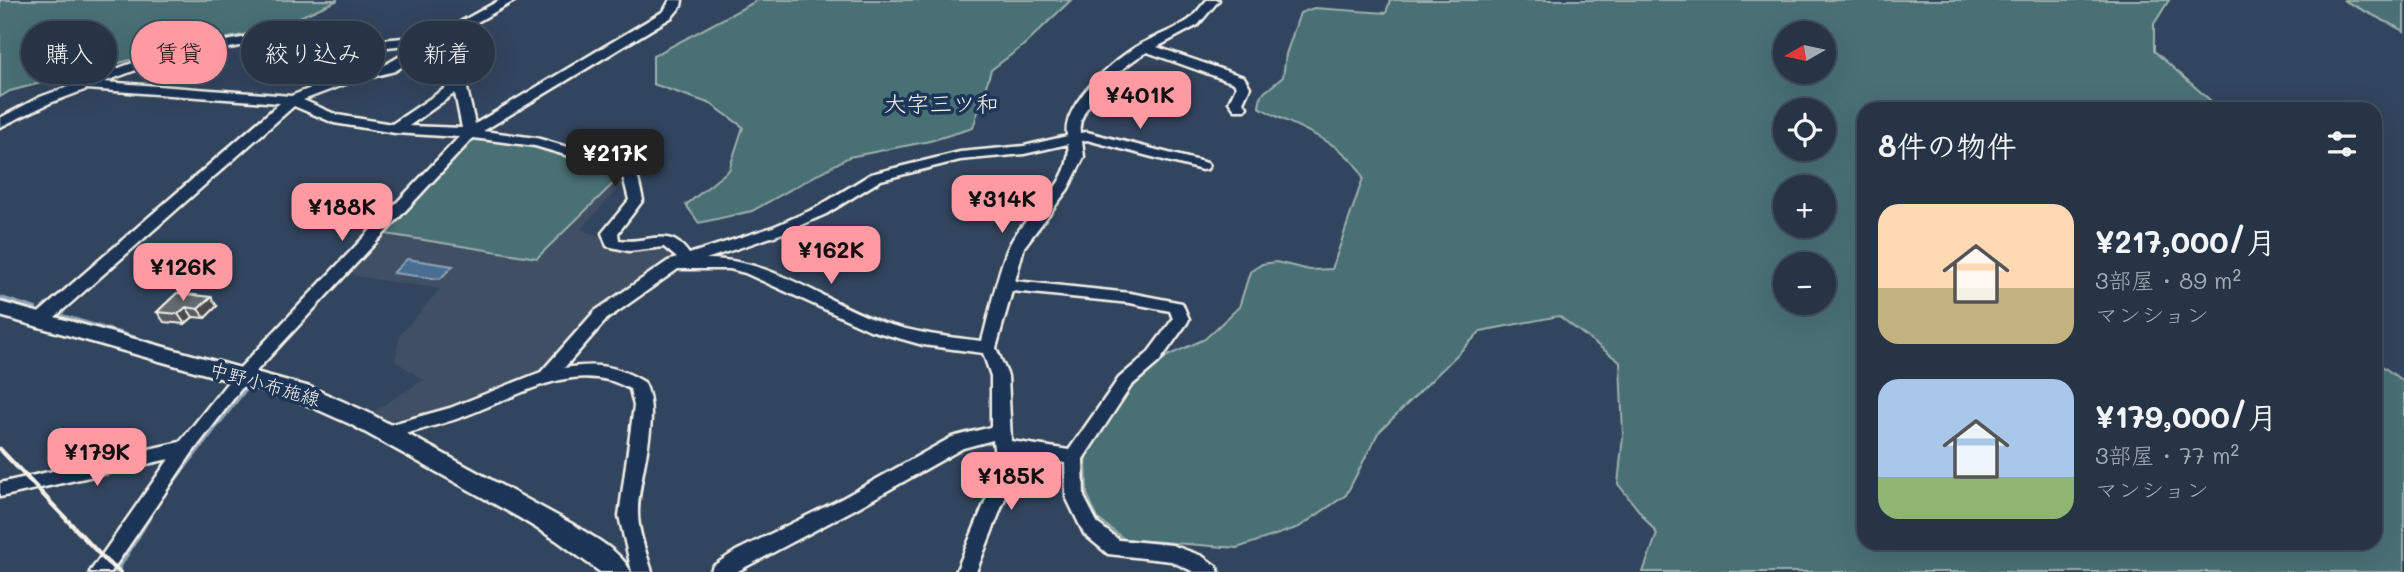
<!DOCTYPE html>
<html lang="ja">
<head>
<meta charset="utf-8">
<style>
  body { margin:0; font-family:Mali,"Klee One",sans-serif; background:#323f51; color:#f1f3f6; height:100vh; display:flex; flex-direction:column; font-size:26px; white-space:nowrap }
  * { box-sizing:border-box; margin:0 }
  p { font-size:23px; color:#a4aab3 }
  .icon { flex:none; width:38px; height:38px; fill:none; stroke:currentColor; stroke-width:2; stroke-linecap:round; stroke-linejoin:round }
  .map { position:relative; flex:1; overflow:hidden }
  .panel { position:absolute; left:1857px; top:102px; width:525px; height:448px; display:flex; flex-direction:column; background:#263446; border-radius:21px; box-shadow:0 7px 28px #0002,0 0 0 2px #424f5f }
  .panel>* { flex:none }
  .banner { position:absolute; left:21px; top:21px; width:665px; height:63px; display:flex; gap:14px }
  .needle { width:46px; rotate:261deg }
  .fabs { position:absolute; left:1773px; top:21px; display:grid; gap:14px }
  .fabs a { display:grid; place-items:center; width:63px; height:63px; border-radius:50%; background:#263446; box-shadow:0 7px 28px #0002,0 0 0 2px #424f5f; font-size:35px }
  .price { position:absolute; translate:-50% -60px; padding:0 16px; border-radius:14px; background:#ff9aa2; color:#111; font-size:23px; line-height:46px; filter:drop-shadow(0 2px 4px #0008) }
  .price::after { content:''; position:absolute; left:50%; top:42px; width:21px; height:16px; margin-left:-10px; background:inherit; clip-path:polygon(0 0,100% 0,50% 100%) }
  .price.on { background:#222; color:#fff }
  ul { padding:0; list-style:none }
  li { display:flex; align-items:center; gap:21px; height:175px; padding:0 21px }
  li span { display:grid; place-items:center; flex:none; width:196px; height:140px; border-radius:21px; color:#555 }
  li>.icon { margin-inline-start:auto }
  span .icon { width:84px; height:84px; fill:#fffc; stroke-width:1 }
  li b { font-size:30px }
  h2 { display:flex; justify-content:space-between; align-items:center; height:84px; padding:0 21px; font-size:30px }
  .tag { padding:0 24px; border-radius:32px; background:#263446; box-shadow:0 7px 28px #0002,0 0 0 2px #424f5f; font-size:24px; line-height:63px }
  .tag.on { background:#ff9aa2; color:#111 }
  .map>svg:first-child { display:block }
  .built { fill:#415063 }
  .green { fill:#487075; stroke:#9eb0ae; stroke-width:2; fill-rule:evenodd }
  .water { fill:#496e91; stroke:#8da2b4; stroke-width:2 }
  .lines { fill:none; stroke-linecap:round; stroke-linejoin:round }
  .stream { stroke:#8da2b4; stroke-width:4.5 }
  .minor-casing { stroke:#f4f1e8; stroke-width:5 }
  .secondary-casing { stroke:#f4f1e8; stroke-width:5 }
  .minor { fill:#1d3557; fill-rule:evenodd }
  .secondary { fill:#1d3557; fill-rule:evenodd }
  .rail { stroke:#f4f1e8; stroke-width:4.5 }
  .wall { fill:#565b5f; stroke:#f4f1e8; stroke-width:2 }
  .shaded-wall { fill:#464a4e; stroke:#f4f1e8; stroke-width:2 }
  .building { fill:#646a6f; stroke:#f4f1e8; stroke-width:2 }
  .labels { text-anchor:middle; stroke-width:7; stroke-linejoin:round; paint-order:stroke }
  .street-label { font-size:19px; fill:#f4f1e8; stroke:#1d3557 }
  .quarter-label { font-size:23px; fill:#f4f1e8; stroke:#1d3557 }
</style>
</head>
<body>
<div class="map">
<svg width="2404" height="572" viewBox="0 0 2404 572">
  <rect width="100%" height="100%" fill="#32455e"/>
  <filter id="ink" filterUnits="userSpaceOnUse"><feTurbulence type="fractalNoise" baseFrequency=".0143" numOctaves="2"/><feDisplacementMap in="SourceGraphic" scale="14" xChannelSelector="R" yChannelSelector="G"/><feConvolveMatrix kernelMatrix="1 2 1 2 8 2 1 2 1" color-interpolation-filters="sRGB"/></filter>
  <g filter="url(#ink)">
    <polygon class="built" points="474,138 531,146 613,170 623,183 581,229 603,238 609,246 617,250 660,246 672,252 668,263 551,362 528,377 445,412 381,420 369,414 424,380 395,361 400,335 440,289 354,276 352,270"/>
    <g class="green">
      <polygon points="0,0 338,0 275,28 150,55 10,91 0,97"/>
      <polygon points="758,0 1071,0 1024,45 991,70 973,128 930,141 849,157 752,211 699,223 686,205 729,170 743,127 711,104 653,84 653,56"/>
      <path d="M1390,0H2169L2154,24V51L2219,108H1864V542H2375V361L2404,382V572H1643L1657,534L1618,484L1623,436L1620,362L1559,316L1481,331L1378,433L1346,495L1299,527L1237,548L1124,539L1098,519L1087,494L1086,457L1130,389L1167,356L1205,339L1239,307L1250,272L1262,264L1276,262L1310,270L1332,269L1363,178C1349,142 1290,126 1259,107L1261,95L1283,77L1286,54L1300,13L1314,8L1386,13ZM1824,33V72H1785V33ZM1824,110V149H1785V110ZM1785,187H1824V226H1785ZM1824,264V303H1785V264Z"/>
      <polygon points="2343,0 2404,0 2404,31"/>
      <polygon points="474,138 531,146 613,170 620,177 537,258 386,234"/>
    </g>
    <polygon class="water" points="407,259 453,266 440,279 393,273"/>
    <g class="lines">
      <g class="stream">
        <polyline points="0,298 35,309"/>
        <polyline points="55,314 175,350"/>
        <polyline points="166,491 245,389"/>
        <polyline points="116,572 161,498"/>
      </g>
      <g class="minor-casing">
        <path id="minor" d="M500,0H516L447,39L460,58L475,124L664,11L670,0H682L681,6L672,17L483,131L536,138L626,164L638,179L643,200L618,233L619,240C648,245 668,224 689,254L773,227L816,208L871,174L960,152L1024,146L1067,136C1062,104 1114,59 1141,44C1156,36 1174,30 1189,20C1195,15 1201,6 1207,0H1219L1198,25L1157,47L1244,77L1250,87L1243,102L1247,107L1245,110H1235L1229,102L1236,87L1234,83L1147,52C1124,64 1076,106 1080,133L1087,132L1207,163L1209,166L1207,169L1202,170L1087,140L1082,141L1084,157L1068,189L1024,247L1015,281L1130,293L1182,303L1189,319L1187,323L1159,362L1131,386L1083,459L1084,497L1098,524L1119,540L1172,545L1202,556L1216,566L1219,572H1194L1171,561L1108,554L1084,534L1066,497L1065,463L1014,455L1015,473L976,572H956L997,473L993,440L963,448L855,509L736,572H710L713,566L736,551L841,499L952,437L991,427V376L983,353L923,345L870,330L745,273L730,269H678L607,319L564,368C597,363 615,365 644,382C663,417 637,476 638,514C638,533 647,554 652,572H632L619,516L634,406L630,389C574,357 516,398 462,417C437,426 410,432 384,440L378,438L375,433L378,428L450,408L541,372L595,311L668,261L677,258L664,247L629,251L607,246L602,233L629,200L624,180L616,170L535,146L473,138L247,381L192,453L111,572H90L169,459L0,497V483L180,442L235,373L459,137L395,133L334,123L294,106L46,325L40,327L32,321L34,317L280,103L87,89L50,103L0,127V118L40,97L157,54L315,24L370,41L437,35ZM315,32L350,45L370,49L423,43L385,65L338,77L291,96L104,82L160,61ZM438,44L448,58L453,83L392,124L337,115L303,100L348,83L395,71ZM455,93L462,128L409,126ZM1068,144C1074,186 1025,212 1009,246C997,272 990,313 982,341C948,337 914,333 881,322C823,301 770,258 706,259L783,233L826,214L881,180L960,160L1024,154ZM1012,291L1130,303L1170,311L1173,319L1147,354L1119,378L1069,450L1011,441L1008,376L996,348Z"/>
      </g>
      <g class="secondary-casing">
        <path id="secondary" d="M0,302L310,387L367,412L574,525C593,537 621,551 631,572H600L556,540L518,517L350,424L294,399L0,316Z"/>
      </g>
      <use href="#minor" class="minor"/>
      <use href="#secondary" class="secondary"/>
      <polyline class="rail" points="0,449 107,562 120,572"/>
    </g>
    <polygon class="wall" points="177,293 217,306 205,318 193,317 185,324 164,322 157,312"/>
    <g class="shaded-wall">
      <polygon points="211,297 217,306 205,318 198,309"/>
      <polygon points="186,307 193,317 185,324 178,314"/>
    </g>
    <polygon class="building" points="177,293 211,297 198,309 186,307 178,314 157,312"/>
  </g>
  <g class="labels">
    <g class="street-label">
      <text transform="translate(265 384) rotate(16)" y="7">中野小布施線</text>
    </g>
    <g class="quarter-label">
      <text x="941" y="112">大字三ツ和</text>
    </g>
  </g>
</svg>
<div class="fabs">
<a><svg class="needle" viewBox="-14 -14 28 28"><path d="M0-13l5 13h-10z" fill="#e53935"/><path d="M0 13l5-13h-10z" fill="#a4aab3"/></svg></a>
<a><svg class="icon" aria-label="locate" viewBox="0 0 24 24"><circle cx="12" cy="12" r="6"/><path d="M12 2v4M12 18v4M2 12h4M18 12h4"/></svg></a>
<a>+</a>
<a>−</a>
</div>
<b class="price" style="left:1140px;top:131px">¥401K</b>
<b class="price on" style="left:615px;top:189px">¥217K</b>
<b class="price" style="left:1002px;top:235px">¥314K</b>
<b class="price" style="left:342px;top:243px">¥188K</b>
<b class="price" style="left:831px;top:286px">¥162K</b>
<b class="price" style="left:183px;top:303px">¥126K</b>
<b class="price" style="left:97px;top:488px">¥179K</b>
<b class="price" style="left:1011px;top:512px">¥185K</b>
<div class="banner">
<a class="tag">購入</a>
<a class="tag on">賃貸</a>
<a class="tag">絞り込み</a>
<a class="tag">新着</a>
</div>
<section class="panel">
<h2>8件の物件<svg class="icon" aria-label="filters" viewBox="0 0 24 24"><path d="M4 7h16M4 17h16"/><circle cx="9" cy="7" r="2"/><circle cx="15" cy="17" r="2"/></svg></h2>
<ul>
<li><span style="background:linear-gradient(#ffd9b3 60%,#c2b280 0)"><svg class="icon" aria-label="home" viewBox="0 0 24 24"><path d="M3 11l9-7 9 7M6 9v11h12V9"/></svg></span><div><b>¥217,000/月</b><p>3部屋 · 89 m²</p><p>マンション</p></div></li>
<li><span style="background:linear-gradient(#a9c7e8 70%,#8fb573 0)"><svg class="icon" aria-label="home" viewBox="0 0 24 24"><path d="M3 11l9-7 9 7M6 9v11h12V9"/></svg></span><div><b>¥179,000/月</b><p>3部屋 · 77 m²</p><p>マンション</p></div></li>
</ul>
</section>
</div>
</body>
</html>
